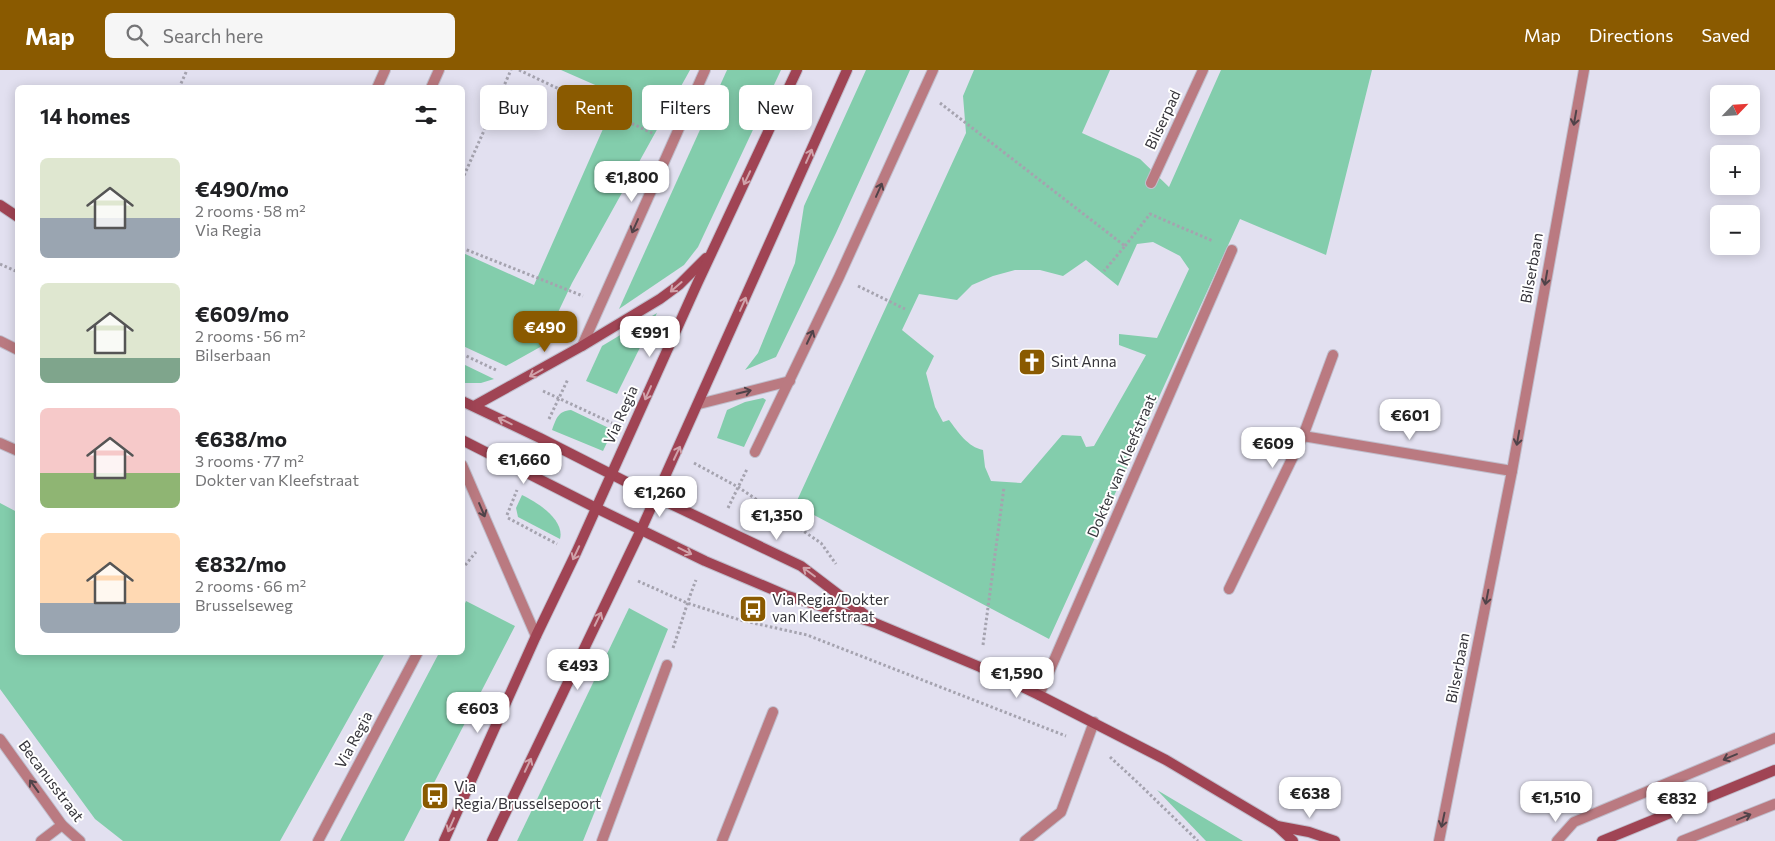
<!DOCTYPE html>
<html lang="en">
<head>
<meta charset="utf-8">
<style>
  body { margin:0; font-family:Commissioner,sans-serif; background:#f6f6f6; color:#202124; height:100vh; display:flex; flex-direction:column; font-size:19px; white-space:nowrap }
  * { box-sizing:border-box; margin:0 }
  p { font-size:16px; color:#757577 }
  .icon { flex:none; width:28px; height:28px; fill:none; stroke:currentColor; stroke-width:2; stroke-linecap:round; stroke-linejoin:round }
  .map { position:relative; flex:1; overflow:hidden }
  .panel { position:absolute; left:15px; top:15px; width:450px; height:570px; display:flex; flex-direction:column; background:#fff; border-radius:8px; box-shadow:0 2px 12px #0003 }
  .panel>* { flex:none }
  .top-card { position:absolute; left:480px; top:15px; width:475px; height:45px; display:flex; gap:10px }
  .needle { width:32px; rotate:65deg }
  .fabs { position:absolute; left:1710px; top:15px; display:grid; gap:10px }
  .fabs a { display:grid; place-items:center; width:50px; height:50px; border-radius:8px; background:#fff; box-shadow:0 2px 12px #0003; font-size:25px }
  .price { position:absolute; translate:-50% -42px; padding:0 11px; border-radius:10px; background:#fff; color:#222; font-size:16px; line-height:32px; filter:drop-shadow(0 1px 2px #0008) }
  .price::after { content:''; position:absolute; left:50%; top:30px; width:15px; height:11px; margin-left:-8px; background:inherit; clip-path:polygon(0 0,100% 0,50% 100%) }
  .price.current { background:#8a5a00; color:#fff }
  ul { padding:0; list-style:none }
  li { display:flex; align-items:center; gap:15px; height:125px; padding:0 25px }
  li span { display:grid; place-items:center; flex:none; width:140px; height:100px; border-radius:8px; color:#555 }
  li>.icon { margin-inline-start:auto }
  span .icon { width:60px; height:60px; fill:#fffc; stroke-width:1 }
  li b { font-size:21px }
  h2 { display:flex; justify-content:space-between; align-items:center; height:60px; padding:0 25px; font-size:21px }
  .pill { padding:0 18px; border-radius:8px; background:#fff; box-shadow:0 2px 12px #0003; font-size:18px; line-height:45px }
  .pill.current { background:#8a5a00; color:#fff }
  header { display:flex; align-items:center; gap:30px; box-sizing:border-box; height:70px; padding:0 25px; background:#8a5a00; color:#fff }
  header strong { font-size:24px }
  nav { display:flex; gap:28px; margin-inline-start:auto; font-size:18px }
  .search { width:350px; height:45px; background:#f6f6f6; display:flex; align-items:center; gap:12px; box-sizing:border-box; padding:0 18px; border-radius:8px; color:#757577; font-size:19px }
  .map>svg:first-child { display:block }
  .green { fill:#83cdac; fill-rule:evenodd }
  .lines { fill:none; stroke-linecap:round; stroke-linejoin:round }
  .lane-casing { stroke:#c0becc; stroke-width:12 }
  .street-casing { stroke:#c0becc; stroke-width:12 }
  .secondary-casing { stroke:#c0becc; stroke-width:12 }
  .path { stroke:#a5a3af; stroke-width:3; stroke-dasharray:2.5 2.5; stroke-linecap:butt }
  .lane { stroke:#ba7a81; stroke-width:10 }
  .street { stroke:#ba7a81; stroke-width:10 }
  .secondary { stroke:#a04454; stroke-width:10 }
  .oneway { stroke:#504349 }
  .oneway2 { stroke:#d0a2aa }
  .labels { text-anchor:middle; stroke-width:4; stroke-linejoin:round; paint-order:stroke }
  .street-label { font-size:15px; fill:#36353b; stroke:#fff }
  .poi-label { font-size:15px; fill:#36353b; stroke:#fff; text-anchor:start }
</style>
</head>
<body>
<header>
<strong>Map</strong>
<div class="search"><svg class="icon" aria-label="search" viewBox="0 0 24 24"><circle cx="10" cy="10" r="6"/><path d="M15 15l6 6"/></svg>Search here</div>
<nav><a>Map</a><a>Directions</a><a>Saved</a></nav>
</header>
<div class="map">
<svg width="1775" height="771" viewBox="0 0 1775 771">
  <rect width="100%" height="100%" fill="#e2e0f0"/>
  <g class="green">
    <polygon points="561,0 690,0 572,213 542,276 506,296 463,276 463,183 534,215 618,25"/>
    <polygon points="727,0 781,0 698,177 684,195 619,239"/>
    <polygon points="866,0 910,0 836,163 776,287 745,300 758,283 795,193 804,136"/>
    <path d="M974,0H1110L1082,63L1140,89L1169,117L1221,0H1372L1326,185L1240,149L1049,569L795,435L966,63L963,26ZM1153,172L1180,186L1189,199L1157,268L1119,264V275L1146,285L1094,376L1086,377L1081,366L1062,365L1021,413L991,411L985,397L983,380C968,377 958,362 949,350L943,352L935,337L926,303L934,286L902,260L919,224L957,230L972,215L993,206L1015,200H1040L1063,206L1086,190L1118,216L1137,174Z"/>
    <polygon points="657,243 617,324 586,311 602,276"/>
    <polygon points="463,294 494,309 481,313 463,313"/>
    <polygon points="763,328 766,330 744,377 717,368 727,340 745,332"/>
    <path d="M571,340L613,360L603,381L552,360C556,349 558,341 571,340Z"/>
    <path d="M522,425C537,432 565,450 560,469L518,447L516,438Z"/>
    <polygon points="0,433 17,442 18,582 385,583 280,771 123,771 95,749 0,619"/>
    <polygon points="466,531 515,556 404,771 340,771 439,583 462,582 463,538"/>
    <polygon points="629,538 668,559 583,771 517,771"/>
    <polygon points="1157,720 1243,771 1206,771"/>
  </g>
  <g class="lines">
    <g class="lane-casing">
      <g id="lane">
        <polyline points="431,18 439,0"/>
        <polyline points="1151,113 1203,0"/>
        <polyline points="0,271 18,280"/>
        <polyline points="0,373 18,381"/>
        <polyline points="462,395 536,566"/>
        <polyline points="41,771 62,755"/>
        <polyline points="722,771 773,642"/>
        <polyline points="1025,771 1061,742 1094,652"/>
      </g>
    </g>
    <g class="street-casing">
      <g id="street">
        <polyline points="377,18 385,0"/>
        <polyline points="582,276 705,0"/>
        <polyline points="699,334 790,311"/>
        <polyline points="1303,366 1512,401"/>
        <polyline points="755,382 839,207 933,0"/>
        <polyline points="1229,519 1303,366 1333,285"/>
        <polyline points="1039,625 1232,180"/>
        <polyline points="0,669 62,755 80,771"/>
        <polyline points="318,771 418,582"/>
        <polyline points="602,771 667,595"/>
        <polyline points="1439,771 1512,401 1584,0"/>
        <polyline points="1557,771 1574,752 1775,668"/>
        <polyline points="1682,771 1775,734"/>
      </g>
    </g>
    <g class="secondary-casing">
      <g id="secondary">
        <polyline points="0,135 18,147"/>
        <polyline points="462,331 540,368 656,427 801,496 868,547"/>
        <polyline points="474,336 582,276 660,229 679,215 706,188"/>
        <polyline points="462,370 596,438 705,491 788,526 875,553 980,597 1039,625 1166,690 1277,756 1293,771"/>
        <polyline points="1277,756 1309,762 1335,771"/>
        <polyline points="444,771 536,566 576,483 697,214 797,0"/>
        <polyline points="492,771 641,460 847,0"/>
        <polyline points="1602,771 1775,700"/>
      </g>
    </g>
    <g class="path">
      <polyline points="519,0 654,64"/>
      <polyline points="179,18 187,0"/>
      <polyline points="940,33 1125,176 1104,201"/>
      <polyline points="462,110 511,0"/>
      <polyline points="1125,176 1150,144 1213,171"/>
      <polyline points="462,178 583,226"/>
      <polyline points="0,194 18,202"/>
      <polyline points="858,216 905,239"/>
      <polyline points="462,284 496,300"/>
      <polyline points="543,321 612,353"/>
      <polyline points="549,349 568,309"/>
      <polyline points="694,393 738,417 821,473 836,494"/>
      <polyline points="728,438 747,399"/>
      <polyline points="507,445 517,420"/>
      <polyline points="508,448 557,474"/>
      <polyline points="462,499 476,482"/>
      <polyline points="638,511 687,533 740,550 807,565 1066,666"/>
      <polyline points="983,575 1004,417"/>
      <path d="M673,578C681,555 687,532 696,510"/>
      <polyline points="1110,687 1136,711 1198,771"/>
    </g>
    <use href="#lane" class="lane"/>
    <use href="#street" class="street"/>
    <use href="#secondary" class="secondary"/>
  </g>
  <defs><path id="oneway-shaft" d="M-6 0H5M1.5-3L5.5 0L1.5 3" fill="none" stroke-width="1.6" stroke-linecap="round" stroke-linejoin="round" transform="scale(1.25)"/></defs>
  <g class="oneway">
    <use href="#oneway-shaft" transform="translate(1575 48) rotate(100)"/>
    <use href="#oneway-shaft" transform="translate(879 120) rotate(-66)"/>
    <use href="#oneway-shaft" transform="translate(635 156) rotate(114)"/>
    <use href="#oneway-shaft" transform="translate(1546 208) rotate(100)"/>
    <use href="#oneway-shaft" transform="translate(810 267) rotate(-65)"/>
    <use href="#oneway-shaft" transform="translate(744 322) rotate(-14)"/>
    <use href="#oneway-shaft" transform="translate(1518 368) rotate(100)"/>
    <use href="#oneway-shaft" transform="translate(482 440) rotate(67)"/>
    <use href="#oneway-shaft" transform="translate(1487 527) rotate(101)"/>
    <use href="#oneway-shaft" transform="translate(1730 687) rotate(157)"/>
    <use href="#oneway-shaft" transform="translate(34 716) rotate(-126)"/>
    <use href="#oneway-shaft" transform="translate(1744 747) rotate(-22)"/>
    <use href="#oneway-shaft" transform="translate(1443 750) rotate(102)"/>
  </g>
  <g class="oneway2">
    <use href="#oneway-shaft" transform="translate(809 86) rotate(-66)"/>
    <use href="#oneway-shaft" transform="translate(747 108) rotate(115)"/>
    <use href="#oneway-shaft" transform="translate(676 217) rotate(139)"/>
    <use href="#oneway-shaft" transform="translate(743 234) rotate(-66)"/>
    <use href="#oneway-shaft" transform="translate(536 303) rotate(151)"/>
    <use href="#oneway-shaft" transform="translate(648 323) rotate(114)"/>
    <use href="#oneway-shaft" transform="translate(505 351) rotate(-154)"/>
    <use href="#oneway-shaft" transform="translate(677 383) rotate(-65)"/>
    <use href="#oneway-shaft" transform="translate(685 481) rotate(26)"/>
    <use href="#oneway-shaft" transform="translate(576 483) rotate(115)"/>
    <use href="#oneway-shaft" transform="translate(809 502) rotate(-143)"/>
    <use href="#oneway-shaft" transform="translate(598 549) rotate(-64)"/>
    <use href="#oneway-shaft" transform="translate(528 695) rotate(-65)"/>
    <use href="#oneway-shaft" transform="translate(451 755) rotate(114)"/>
  </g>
  <defs>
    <g id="church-square" transform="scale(1.4375)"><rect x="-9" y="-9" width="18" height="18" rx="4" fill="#8a5a00" stroke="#fff"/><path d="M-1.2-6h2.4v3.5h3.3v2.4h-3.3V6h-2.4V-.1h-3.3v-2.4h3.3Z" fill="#fff"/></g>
    <g id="bus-square" transform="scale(1.4375)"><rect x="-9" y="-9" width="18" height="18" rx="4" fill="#8a5a00" stroke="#fff"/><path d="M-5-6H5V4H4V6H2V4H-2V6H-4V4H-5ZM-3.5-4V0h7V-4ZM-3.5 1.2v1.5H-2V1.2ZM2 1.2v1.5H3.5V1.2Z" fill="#fff"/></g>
  </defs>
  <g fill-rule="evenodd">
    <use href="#church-square" x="1032" y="292"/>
    <use href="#bus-square" x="753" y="539"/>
    <use href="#bus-square" x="435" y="726"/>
  </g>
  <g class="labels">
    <g class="street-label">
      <text transform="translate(1163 50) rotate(-65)" y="5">Bilserpad</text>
      <text transform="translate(1532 198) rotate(-80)" y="5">Bilserbaan</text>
      <text transform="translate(621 345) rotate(-66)" y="5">Via Regia</text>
      <text transform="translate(1122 396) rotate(-67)" y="5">Dokter van Kleefstraat</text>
      <text transform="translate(1458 598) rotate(-79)" y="5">Bilserbaan</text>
      <text transform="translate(354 670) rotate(-62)" y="5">Via Regia</text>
      <text transform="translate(51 711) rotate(53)" y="5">Becanusstraat</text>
    </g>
    <g class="poi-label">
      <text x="1051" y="297">Sint Anna</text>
      <text x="772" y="535">Via Regia/Dokter<tspan x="772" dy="17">van Kleefstraat</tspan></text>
      <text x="454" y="722">Via<tspan x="454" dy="17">Regia/Brusselsepoort</tspan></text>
    </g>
  </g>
</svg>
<div class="fabs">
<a><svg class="needle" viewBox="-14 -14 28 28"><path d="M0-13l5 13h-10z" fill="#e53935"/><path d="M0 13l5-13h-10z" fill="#757577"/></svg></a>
<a>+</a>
<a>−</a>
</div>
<b class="price" style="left:632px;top:133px">€1,800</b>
<b class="price current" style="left:545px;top:283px">€490</b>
<b class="price" style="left:650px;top:288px">€991</b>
<b class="price" style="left:1410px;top:371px">€601</b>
<b class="price" style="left:1273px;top:399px">€609</b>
<b class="price" style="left:524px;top:415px">€1,660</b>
<b class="price" style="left:660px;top:448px">€1,260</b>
<b class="price" style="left:777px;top:471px">€1,350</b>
<b class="price" style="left:578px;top:621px">€493</b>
<b class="price" style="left:1017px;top:629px">€1,590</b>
<b class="price" style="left:478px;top:664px">€603</b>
<b class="price" style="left:1310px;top:749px">€638</b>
<b class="price" style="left:1556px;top:753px">€1,510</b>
<b class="price" style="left:1677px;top:754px">€832</b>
<div class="top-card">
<a class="pill">Buy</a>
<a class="pill current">Rent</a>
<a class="pill">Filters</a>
<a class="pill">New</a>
</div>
<section class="panel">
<h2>14 homes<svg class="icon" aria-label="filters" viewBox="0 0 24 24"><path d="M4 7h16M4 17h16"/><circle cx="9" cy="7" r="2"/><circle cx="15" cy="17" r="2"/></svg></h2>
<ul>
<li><span style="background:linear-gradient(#dfe7d0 60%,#9aa5b1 0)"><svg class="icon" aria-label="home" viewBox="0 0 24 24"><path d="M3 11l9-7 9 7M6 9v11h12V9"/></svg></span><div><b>€490/mo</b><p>2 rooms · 58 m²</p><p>Via Regia</p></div></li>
<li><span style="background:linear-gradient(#dfe7d0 75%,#7fa58c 0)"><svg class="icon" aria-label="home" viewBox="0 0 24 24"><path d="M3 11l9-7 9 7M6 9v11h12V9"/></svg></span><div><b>€609/mo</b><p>2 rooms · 56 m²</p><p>Bilserbaan</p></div></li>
<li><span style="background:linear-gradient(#f6c9c9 65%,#8fb573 0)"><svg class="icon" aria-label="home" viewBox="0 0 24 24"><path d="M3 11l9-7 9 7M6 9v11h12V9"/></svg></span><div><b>€638/mo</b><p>3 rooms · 77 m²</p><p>Dokter van Kleefstraat</p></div></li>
<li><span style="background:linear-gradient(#ffd9b3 70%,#9aa5b1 0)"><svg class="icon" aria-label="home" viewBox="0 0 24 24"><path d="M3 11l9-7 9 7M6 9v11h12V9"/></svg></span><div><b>€832/mo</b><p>2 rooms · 66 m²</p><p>Brusselseweg</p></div></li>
</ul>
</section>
</div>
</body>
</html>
